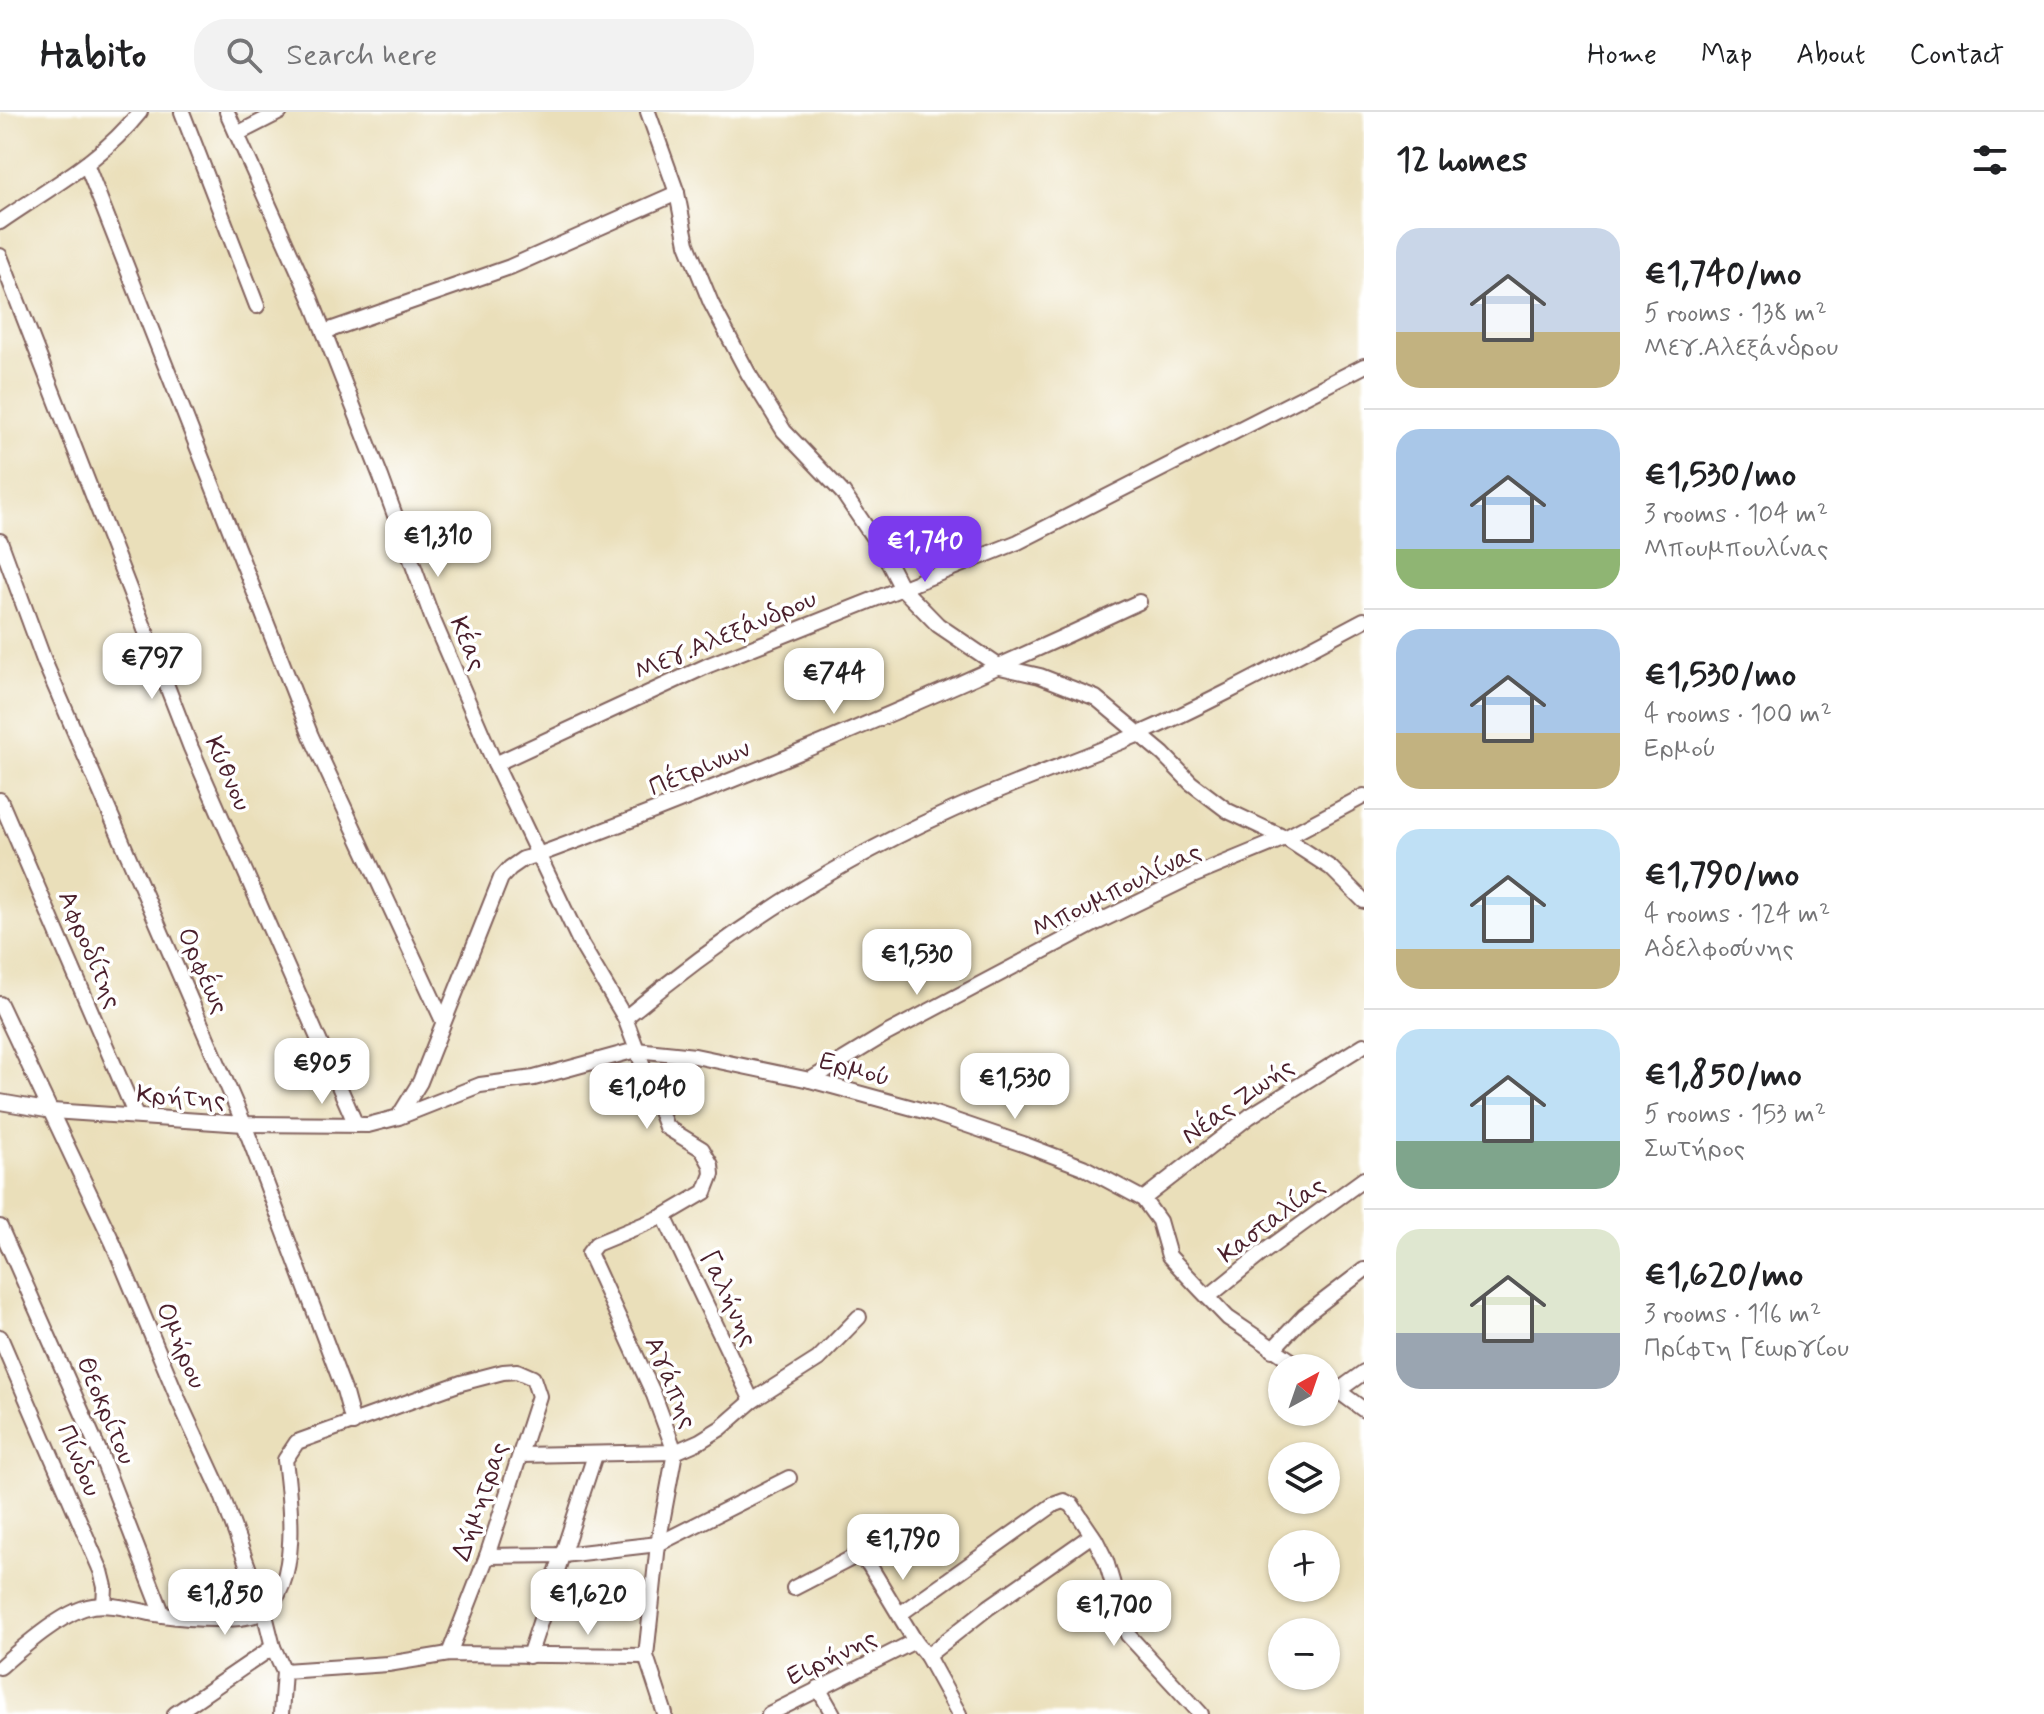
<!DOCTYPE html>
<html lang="en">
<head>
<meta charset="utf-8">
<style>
  body { margin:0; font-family:Mynerve,sans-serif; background:#f2f2f2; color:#202124; height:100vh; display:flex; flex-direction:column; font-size:30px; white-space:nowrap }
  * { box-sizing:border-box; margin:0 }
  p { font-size:26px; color:#757577 }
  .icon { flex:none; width:44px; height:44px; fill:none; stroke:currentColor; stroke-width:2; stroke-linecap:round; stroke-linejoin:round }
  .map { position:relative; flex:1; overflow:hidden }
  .details { display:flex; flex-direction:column; background:#fff; width:680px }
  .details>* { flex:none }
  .needle { width:52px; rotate:40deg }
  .fabs { position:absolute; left:1268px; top:1242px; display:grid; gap:16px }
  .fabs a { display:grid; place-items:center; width:72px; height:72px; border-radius:50%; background:#fff; box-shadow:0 2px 6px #0004; font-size:40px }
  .price { position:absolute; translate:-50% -68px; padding:0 18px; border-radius:16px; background:#fff; color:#222; font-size:26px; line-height:52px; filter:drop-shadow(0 2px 4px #0008) }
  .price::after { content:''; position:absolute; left:50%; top:48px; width:24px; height:18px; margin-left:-12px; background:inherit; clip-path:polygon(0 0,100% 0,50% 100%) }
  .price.active { background:#7c3aed; color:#fff }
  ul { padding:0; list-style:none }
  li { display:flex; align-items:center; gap:24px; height:200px; padding:0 32px }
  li+li { border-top:2px solid #e0e0e0 }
  li span { display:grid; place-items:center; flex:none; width:224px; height:160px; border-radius:24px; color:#555 }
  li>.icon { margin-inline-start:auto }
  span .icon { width:96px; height:96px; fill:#fffc; stroke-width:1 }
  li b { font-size:34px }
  h2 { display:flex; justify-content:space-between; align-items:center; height:96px; padding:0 32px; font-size:34px }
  header { display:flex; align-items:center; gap:48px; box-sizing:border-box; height:112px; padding:0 40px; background:#fff; border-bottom:2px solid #e0e0e0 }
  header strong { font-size:38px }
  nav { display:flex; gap:44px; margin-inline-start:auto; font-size:28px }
  .search { width:560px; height:72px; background:#f2f2f2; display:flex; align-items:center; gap:20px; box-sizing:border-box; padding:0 28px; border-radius:32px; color:#757577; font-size:30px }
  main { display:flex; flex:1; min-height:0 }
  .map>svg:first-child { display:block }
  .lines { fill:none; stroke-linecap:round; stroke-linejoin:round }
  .minor-casing { stroke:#82625d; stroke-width:18 }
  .minor { stroke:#fff; stroke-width:14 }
  .labels { text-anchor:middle; stroke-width:7; stroke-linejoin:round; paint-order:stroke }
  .street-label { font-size:26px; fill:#4a1f2b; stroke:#fff }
</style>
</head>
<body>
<header>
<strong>Habito</strong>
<div class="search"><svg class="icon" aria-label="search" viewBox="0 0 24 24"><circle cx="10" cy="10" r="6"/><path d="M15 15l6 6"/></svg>Search here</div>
<nav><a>Home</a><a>Map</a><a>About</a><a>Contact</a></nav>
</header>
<main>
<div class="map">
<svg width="1364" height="1602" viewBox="0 0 1364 1602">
  <rect width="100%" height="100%" fill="#fff"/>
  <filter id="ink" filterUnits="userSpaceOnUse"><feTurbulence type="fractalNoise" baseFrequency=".0125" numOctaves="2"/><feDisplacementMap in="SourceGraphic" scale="16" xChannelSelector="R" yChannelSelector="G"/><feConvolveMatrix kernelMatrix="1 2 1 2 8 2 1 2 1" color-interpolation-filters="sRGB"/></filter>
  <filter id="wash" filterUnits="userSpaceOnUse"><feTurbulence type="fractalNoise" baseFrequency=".006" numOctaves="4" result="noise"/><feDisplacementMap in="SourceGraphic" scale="32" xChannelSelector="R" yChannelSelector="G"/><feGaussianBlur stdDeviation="1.8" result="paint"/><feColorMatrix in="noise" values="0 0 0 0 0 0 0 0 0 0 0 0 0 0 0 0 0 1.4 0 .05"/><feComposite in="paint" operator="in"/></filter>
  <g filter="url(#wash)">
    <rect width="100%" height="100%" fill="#eadfba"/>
  </g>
  <g filter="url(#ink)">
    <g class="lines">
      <g class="minor-casing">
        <g id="minor">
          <polyline points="182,0 257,194"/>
          <polyline points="227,0 311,187 381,365 433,508 495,652 581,832 625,906 666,1015 702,1037 711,1053 712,1062 705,1080 664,1104 596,1132 589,1141 654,1283 675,1340 658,1432 646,1544 665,1602"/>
          <polyline points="648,0 677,81 687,132 711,191 748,261 784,319 843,381 883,440 901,475 938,513 1000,555 1040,564 1096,586 1163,642 1191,671 1228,699 1285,726 1331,756 1364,789"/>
          <polyline points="237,22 280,0"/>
          <polyline points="87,54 311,624 443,909"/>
          <path d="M0,110C52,74 100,50 140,0"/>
          <polyline points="0,144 191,636 356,1013"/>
          <polyline points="324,220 510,155 677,81"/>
          <polyline points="0,429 45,551 244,1012 344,1278 353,1311"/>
          <polyline points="495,652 709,553 1018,430 1364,254"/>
          <polyline points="0,688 136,1004"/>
          <polyline points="0,892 113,1131 179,1289 220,1378 264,1499 273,1535 284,1559 281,1602"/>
          <path d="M625,906C722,825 830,753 946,701C1008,672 1074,650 1137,623C1213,590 1290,547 1364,508"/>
          <polyline points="810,968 884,923 1094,812 1195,763 1285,726 1364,684"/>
          <polyline points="0,990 52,999 244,1012 368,1013 399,1005 480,973 534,966 636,938 695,944 810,968 935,1002 1023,1032 1083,1055 1143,1087 1159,1109 1169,1144 1201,1178 1228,1206 1302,1256"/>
          <path d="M399,1004L420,970L501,766L510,756L523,747L538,743C742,668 942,582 1139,490"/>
          <polyline points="1143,1087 1250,1004 1364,933"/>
          <polyline points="664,1104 752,1289"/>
          <polyline points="0,1115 100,1341 163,1503"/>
          <polyline points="1208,1185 1261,1142 1364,1067"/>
          <polyline points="0,1225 101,1459 105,1475 104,1493"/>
          <polyline points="1272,1238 1304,1204 1364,1158"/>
          <polyline points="1326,1270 1364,1298"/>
          <polyline points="1339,1278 1364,1260"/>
          <polyline points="520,1343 675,1340 700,1329 721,1316 752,1289 818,1247 859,1205"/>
          <polyline points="487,1444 563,1443 658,1432 789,1366"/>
          <polyline points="794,1476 852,1446 857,1445 868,1451 915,1529 927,1544 959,1602"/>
          <polyline points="900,1502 1053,1393 1064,1389 1072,1393 1095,1427 1106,1449 1128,1523 1201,1602"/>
          <polyline points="529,1544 595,1343"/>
          <polyline points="927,1544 989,1495 1092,1423"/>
          <path d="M0,1555C22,1536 57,1505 84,1496C109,1488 137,1500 162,1503C185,1506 246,1512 264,1499C301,1471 290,1387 285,1348L297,1330L461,1271L503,1260L517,1259L533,1266L539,1284L487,1444L449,1542"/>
          <polyline points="284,1559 388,1552 449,1542 646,1544"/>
          <polyline points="818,1576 833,1602"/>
          <polyline points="175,1602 273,1535"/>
          <polyline points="769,1602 915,1529"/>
        </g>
      </g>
      <use href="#minor" class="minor"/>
    </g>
  </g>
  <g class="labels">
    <g class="street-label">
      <text transform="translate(725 522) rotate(-23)" y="9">Μεγ.Αλεξάνδρου</text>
      <text transform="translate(469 531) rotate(67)" y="9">Κέας</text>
      <text transform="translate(699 655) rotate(-23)" y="9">Πέτρινων</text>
      <text transform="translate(229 661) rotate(66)" y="9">Κύθνου</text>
      <text transform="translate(1116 777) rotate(-26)" y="9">Μπουμπουλίνας</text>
      <text transform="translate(91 837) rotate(67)" y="9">Αφροδίτης</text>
      <text transform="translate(204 858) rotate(66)" y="9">Ορφέως</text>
      <text transform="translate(855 956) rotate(15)" y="9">Ερμού</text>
      <text transform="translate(181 984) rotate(4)" y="9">Κρήτης</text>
      <text transform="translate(1237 988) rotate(-35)" y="9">Νέας Ζωής</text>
      <text transform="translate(1271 1107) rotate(-37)" y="9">Κασταλίας</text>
      <text transform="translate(730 1186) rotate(65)" y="9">Γαλήνης</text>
      <text transform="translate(182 1233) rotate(67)" y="9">Ομήρου</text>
      <text transform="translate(672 1270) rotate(67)" y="9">Αγάπης</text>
      <text transform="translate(107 1298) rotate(67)" y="9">Θεοκρίτου</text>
      <text transform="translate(80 1348) rotate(67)" y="9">Πίνδου</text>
      <text transform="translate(479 1389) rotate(-71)" y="9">Δήμητρας</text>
      <text transform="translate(831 1544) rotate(-26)" y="9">Ειρήνης</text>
    </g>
  </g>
</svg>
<div class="fabs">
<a><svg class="needle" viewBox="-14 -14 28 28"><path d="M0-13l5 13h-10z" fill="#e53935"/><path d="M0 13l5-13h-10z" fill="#757577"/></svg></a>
<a><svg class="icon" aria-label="layers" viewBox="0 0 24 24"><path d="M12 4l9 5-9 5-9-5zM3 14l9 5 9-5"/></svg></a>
<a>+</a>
<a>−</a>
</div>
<b class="price" style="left:438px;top:467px">€1,310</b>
<b class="price active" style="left:925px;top:472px">€1,740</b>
<b class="price" style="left:152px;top:589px">€797</b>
<b class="price" style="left:834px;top:604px">€744</b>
<b class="price" style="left:917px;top:885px">€1,530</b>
<b class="price" style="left:322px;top:994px">€905</b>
<b class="price" style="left:1015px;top:1009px">€1,530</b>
<b class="price" style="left:647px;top:1019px">€1,040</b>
<b class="price" style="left:903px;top:1470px">€1,790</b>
<b class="price" style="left:225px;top:1525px">€1,850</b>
<b class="price" style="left:588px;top:1525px">€1,620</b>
<b class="price" style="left:1114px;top:1536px">€1,700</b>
</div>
<section class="details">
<h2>12 homes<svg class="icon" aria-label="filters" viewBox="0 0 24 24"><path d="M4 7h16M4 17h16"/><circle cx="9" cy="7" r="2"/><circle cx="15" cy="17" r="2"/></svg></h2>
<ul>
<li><span style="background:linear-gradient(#c9d6e8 65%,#c2b280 0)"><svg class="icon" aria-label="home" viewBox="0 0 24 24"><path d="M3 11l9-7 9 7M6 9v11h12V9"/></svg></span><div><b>€1,740/mo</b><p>5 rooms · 138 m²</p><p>Μεγ.Αλεξάνδρου</p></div></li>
<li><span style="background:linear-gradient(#a9c7e8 75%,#8fb573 0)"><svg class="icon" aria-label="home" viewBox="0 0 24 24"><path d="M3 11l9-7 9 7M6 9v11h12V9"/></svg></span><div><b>€1,530/mo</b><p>3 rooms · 104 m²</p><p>Μπουμπουλίνας</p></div></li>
<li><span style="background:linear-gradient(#a9c7e8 65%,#c2b280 0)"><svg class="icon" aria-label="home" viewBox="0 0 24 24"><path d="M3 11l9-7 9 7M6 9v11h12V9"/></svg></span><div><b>€1,530/mo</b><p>4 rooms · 100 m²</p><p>Ερμού</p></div></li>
<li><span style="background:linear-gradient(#bfe0f5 75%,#c2b280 0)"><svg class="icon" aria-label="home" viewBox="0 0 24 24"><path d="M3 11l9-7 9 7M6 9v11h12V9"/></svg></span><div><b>€1,790/mo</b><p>4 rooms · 124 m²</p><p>Αδελφοσύνης</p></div></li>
<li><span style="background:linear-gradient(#bfe0f5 70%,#7fa58c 0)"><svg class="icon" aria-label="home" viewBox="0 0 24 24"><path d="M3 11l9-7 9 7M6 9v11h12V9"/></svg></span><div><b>€1,850/mo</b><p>5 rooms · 153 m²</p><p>Σωτήρος</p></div></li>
<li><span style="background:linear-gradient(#dfe7d0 65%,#9aa5b1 0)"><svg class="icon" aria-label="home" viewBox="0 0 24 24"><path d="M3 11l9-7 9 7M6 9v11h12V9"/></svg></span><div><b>€1,620/mo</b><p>3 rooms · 116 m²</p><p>Πρίφτη Γεωργίου</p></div></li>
</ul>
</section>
</main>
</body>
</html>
